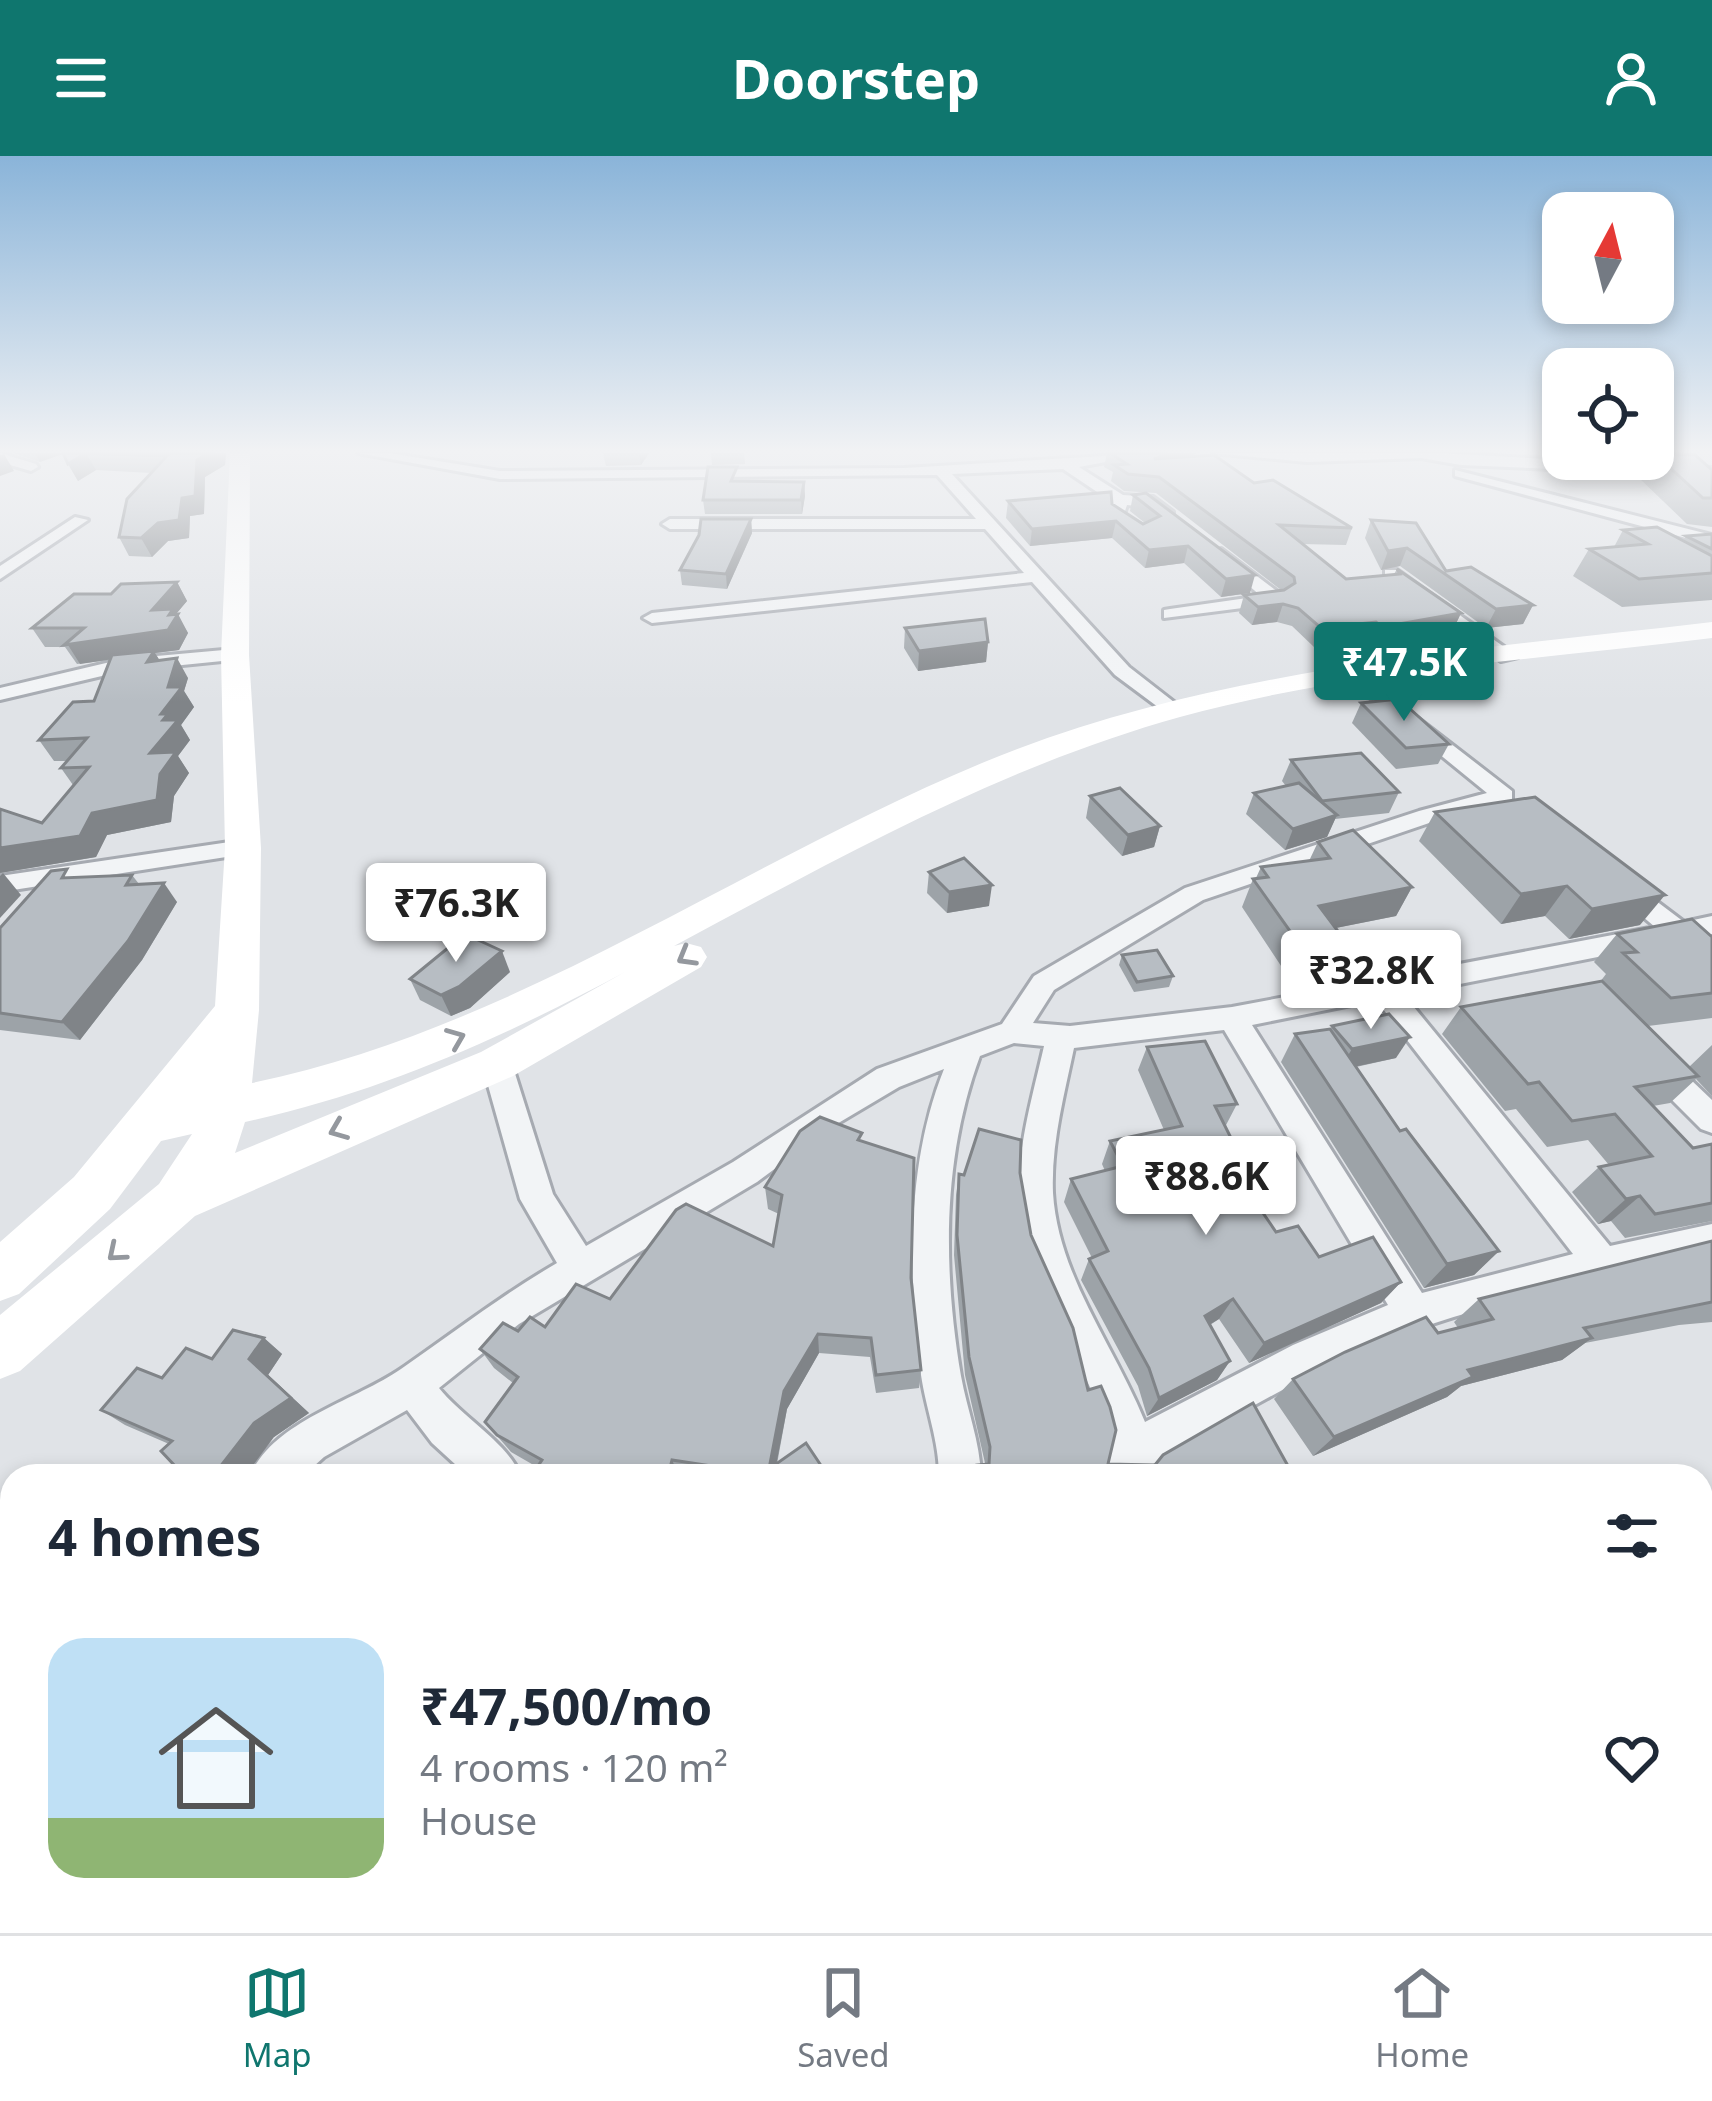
<!DOCTYPE html>
<html lang="en">
<head>
<meta charset="utf-8">
<style>
  body { margin:0; font-family:"Noto Sans",sans-serif; background:#f6f6f7; color:#1f2937; height:100vh; display:flex; flex-direction:column; font-size:45px; white-space:nowrap }
  * { box-sizing:border-box; margin:0 }
  p { font-size:39px; color:#747a83 }
  .icon { flex:none; width:66px; height:66px; fill:none; stroke:currentColor; stroke-width:2; stroke-linecap:round; stroke-linejoin:round }
  .map { position:relative; flex:1; overflow:hidden }
  .details { position:absolute; left:0px; top:1308px; width:1713px; height:471px; display:flex; flex-direction:column; background:#fff; border-radius:36px 36px 0 0; box-shadow:0 6px 18px #0003 }
  .details>* { flex:none }
  .needle { width:78px; rotate:7deg }
  .buttons { position:absolute; left:1542px; top:36px; display:grid; gap:24px }
  .buttons a { display:grid; place-items:center; width:132px; height:132px; border-radius:24px; background:#fff; box-shadow:0 6px 18px #0003; font-size:60px }
  .price { position:absolute; translate:-50% -102px; padding:0 27px; border-radius:12px; background:#fff; color:#222; font-size:39px; line-height:78px; filter:drop-shadow(0 3px 6px #0008) }
  .price::after { content:''; position:absolute; left:50%; top:72px; width:36px; height:27px; margin-left:-18px; background:inherit; clip-path:polygon(0 0,100% 0,50% 100%) }
  .price.selected { background:#0f766e; color:#fff }
  ul { padding:0; list-style:none }
  li { display:flex; align-items:center; gap:36px; height:300px; padding:0 48px }
  li+li { border-top:3px solid #e0e1e3 }
  li span { display:grid; place-items:center; flex:none; width:336px; height:240px; border-radius:36px; color:#555 }
  li>.icon { margin-inline-start:auto }
  span .icon { width:144px; height:144px; fill:#fffc; stroke-width:1 }
  li b { font-size:51px }
  h2 { display:flex; justify-content:space-between; align-items:center; height:144px; padding:0 48px; font-size:51px }
  header { display:flex; justify-content:space-between; align-items:center; height:156px; padding:0 48px; background:#0f766e; color:#fff; font-size:54px; font-weight:700 }
  .tab-bar { display:flex; justify-content:space-around; align-items:center; height:168px; border-top:3px solid #e0e1e3; background:#fff; font-size:33px; color:#747a83 }
  .tab-bar a { display:grid; justify-items:center; gap:6px }
  .tab-bar .selected { color:#0f766e }
  .map>svg:first-child { display:block }
  .lines { fill:none; stroke-linecap:round; stroke-linejoin:round }
  .street-casing { stroke:#a6aab1; stroke-width:6 }
  .street { fill:#f2f4f6; fill-rule:evenodd }
  .secondary { fill:#fff; fill-rule:evenodd }
  .wall { fill:#9da3a8 }
  .shaded-wall { fill:#808488 }
  .building { fill:#b7bdc3; stroke:#808488; stroke-width:3 }
  .oneway { stroke:#94989e }
</style>
</head>
<body>
<header><svg class="icon" aria-label="menu" viewBox="0 0 24 24"><path d="M4 6h16M4 12h16M4 18h16"/></svg>Doorstep<svg class="icon" aria-label="person" viewBox="0 0 24 24"><circle cx="12" cy="8" r="4"/><path d="M4 21q1-7 8-7t8 7"/></svg></header>
<div class="map">
<svg width="1712" height="1777" viewBox="0 0 1712 1777">
  <rect width="100%" height="100%" fill="#e0e3e7"/>
  <g class="lines">
    <g class="street-casing">
      <g id="street">
        <polygon points="0,297 36,308 38,311 31,315 0,306"/>
        <path d="M358,297H389L500,315L904,312L1153,297L1079,311L1123,339L1153,341L1173,356V362C1157,364 1145,349 1127,349L1123,361H1113L1112,346L1063,313L952,318L1129,511L1183,553L1166,557L1115,519L1032,426L652,467L643,462L652,457L1024,417L985,373H670L662,368L670,363H976L937,319L500,323Z"/>
        <polygon points="1213,297 1438,297 1712,312 1712,320 1461,309 1421,302 1307,306"/>
        <polygon points="1455,314 1712,379 1712,389 1455,320"/>
        <polygon points="75,361 88,364 0,423 0,410"/>
        <polygon points="1221,393 1282,439 1282,447 1164,462 1164,454 1170,453 1261,440 1215,401 1213,398"/>
        <polygon points="1385,414 1397,414 1518,501 1501,505 1385,422"/>
        <polygon points="235,493 242,495 242,503 123,515 0,544 0,532 123,503"/>
        <path d="M1353,512L1512,635V645L1435,665L1203,744L1054,834L1033,867L1070,870L1232,851L1655,771L1609,732L1613,726H1631L1684,766L1712,760V778L1702,780L1712,788V813L1674,786L1404,839L1610,1090L1712,1068V1100C1602,1124 1488,1144 1383,1186C1301,1220 1224,1266 1148,1311L1144,1320H1102L1111,1290L1105,1266C1076,1190 1022,1121 1019,1038C1018,988 1033,939 1044,890L1014,887L980,900C942,1002 943,1114 961,1220C967,1254 980,1285 981,1320H939C939,1285 926,1253 921,1219C908,1119 906,1008 944,913L899,931L830,972L757,1026L519,1168L439,1232C463,1262 507,1286 521,1320H468L432,1287L407,1254L324,1301L303,1320H250C273,1265 355,1245 401,1213C454,1176 502,1139 557,1107L520,1043L482,908L486,900H508L512,908L553,1038L586,1090L733,1006L877,913L1002,868L1034,820L1185,732L1419,655L1487,637L1346,522V514ZM1376,844L1573,1098L1422,1137L1252,869ZM1224,874L1388,1149L1293,1189L1145,1266C1115,1191 1058,1120 1053,1037C1051,988 1064,940 1074,892Z"/>
        <polygon points="243,684 255,692 252,697 0,736 0,720"/>
        <polygon points="1656,897 1667,901 1712,944 1712,977 1701,973 1645,917 1641,909 1645,901"/>
        <polygon points="12,1520 12,1573 0,1578 0,1525"/>
        <polygon points="767,1767 829,1767 833,1777 771,1777"/>
        <polygon points="1240,1767 1294,1767 1295,1777 1241,1777"/>
      </g>
    </g>
    <use href="#street" class="street"/>
    <path class="secondary" d="M230,297H250L249,499L261,692L259,854L252,927C514,873 737,709 982,607C1214,511 1466,495 1712,466V482C1538,504 1349,514 1180,561C1000,611 837,703 674,790L686,787L701,791L707,801L701,811L513,920L195,1060L20,1215L0,1223V1159L159,1028L192,978L161,985L110,1053L19,1138L0,1145V1086L74,1021L215,850L225,692L221,499ZM625,816L481,896L235,997L245,966C382,936 502,882 625,816Z"/>
  </g>
  <g class="wall">
    <polygon points="13,297 226,297 225,309 205,321 204,358 190,360 189,382 168,385 152,401 129,400 119,381 152,317 96,314 78,325 63,298 40,306"/>
    <polygon points="603,297 649,297 641,309 606,310"/>
    <polygon points="711,297 744,297 745,308 712,309"/>
    <polygon points="1107,297 1197,297 1189,300 1254,327 1352,372 1346,389 1302,388 1346,423 1394,418 1397,413 1461,457 1452,476 1374,489 1369,485 1314,491 1292,470 1277,466 1252,469 1239,457 1244,439 1281,434 1156,337 1124,335 1111,325 1113,316 1104,311"/>
    <polygon points="1654,297 1712,314 1712,371 1687,368 1639,322 1650,303 1653,303"/>
    <polygon points="738,325 804,326 805,340 802,358 705,358 703,344"/>
    <polygon points="1133,339 1250,437 1221,441 1184,407 1145,412 1112,382 1030,390 1006,362 1008,345 1112,348 1143,368 1145,367 1130,355"/>
    <polygon points="751,363 752,377 727,433 682,429 680,414"/>
    <polygon points="1371,364 1446,415 1533,449 1523,468 1486,472 1400,410 1381,414 1365,382"/>
    <polygon points="1623,374 1683,385 1686,380 1712,378 1712,444 1622,451 1573,420 1589,393 1614,391"/>
    <polygon points="177,426 187,445 176,458 188,477 179,494 155,497 160,505 188,522 184,535 194,551 181,569 190,584 178,600 189,617 174,640 171,666 107,679 96,701 0,717 73,629 61,612 67,605 54,605 39,584 94,545 110,504 77,508 65,491 45,491 32,472 111,438"/>
    <polygon points="905,472 988,486 986,506 918,515 904,492"/>
    <polygon points="1361,547 1449,588 1438,608 1396,613 1352,567"/>
    <polygon points="1291,604 1399,636 1389,657 1335,663 1327,681 1285,694 1246,658 1254,637 1286,630 1282,625"/>
    <polygon points="1090,640 1160,670 1154,691 1122,700 1086,662"/>
    <polygon points="1435,656 1640,769 1569,783 1545,760 1501,768 1419,685"/>
    <polygon points="1318,686 1412,731 1396,760 1336,772 1355,798 1339,826 1297,834 1242,751 1253,723 1256,722 1261,711 1309,705"/>
    <polygon points="929,716 989,750 947,757 927,737"/>
    <polygon points="132,719 139,728 177,746 142,804 80,884 0,874 0,772 74,721"/>
    <polygon points="1617,778 1712,781 1712,862 1648,870 1689,911 1712,889 1712,940 1696,923 1670,947 1653,950 1693,992 1712,988 1712,1065 1625,1082 1611,1065 1598,1068 1572,1036 1599,1011 1609,1009 1588,984 1547,991 1516,953 1505,955 1442,878 1461,851 1600,826 1606,818 1594,806"/>
    <polygon points="1122,799 1173,820 1169,831 1134,836 1119,809"/>
    <polygon points="510,816 470,852 451,860 420,844 410,823"/>
    <polygon points="1332,870 1396,902 1356,911 1400,975 1499,1095 1474,1119 1424,1132 1281,906 1295,878 1330,874"/>
    <polygon points="1147,891 1237,948 1225,971 1231,982 1219,1005 1240,1041 1276,1076 1319,1101 1401,1126 1381,1147 1249,1207 1219,1163 1210,1169 1230,1205 1217,1224 1147,1260 1138,1230 1081,1124 1089,1103 1092,1102 1064,1046 1071,1023 1105,1015 1102,1008 1110,985 1164,974 1138,914"/>
    <polygon points="862,985 911,1122 921,1214 919,1232 876,1237 870,1201 819,1197 787,1253 777,1308 828,1320 531,1320 537,1311 511,1296 485,1266 513,1227 494,1212 480,1193 518,1175 545,1171 610,1143 773,1090 779,1058 768,1053 765,1031"/>
    <polygon points="1020,1017 1031,1079 1108,1308 1277,1320 974,1320 977,1309 985,1309 985,1307 965,1219 954,1099 956,1039 959,1018 964,1019"/>
    <polygon points="1712,1085 1712,1166 1679,1169 1585,1187 1562,1204 1461,1230 1447,1241 1313,1300 1274,1243 1293,1223 1458,1172 1454,1166 1479,1143"/>
    <polygon points="264,1182 282,1198 268,1219 309,1257 274,1281 175,1310 169,1288 125,1269 101,1254 212,1203"/>
    <polygon points="1026,1767 1241,1767 1258,1777 1025,1777"/>
    <polygon points="1595,1767 1701,1767 1708,1777 1598,1777"/>
  </g>
  <g class="shaded-wall">
    <polygon points="35,297 65,297 40,306"/>
    <polygon points="86,297 96,314 78,325 68,308"/>
    <polygon points="209,297 226,297 225,309 205,321 204,358 190,360 189,382 168,385 152,401 141,382 182,342 197,304"/>
    <polygon points="639,297 649,297 641,309"/>
    <polygon points="1167,297 1197,297 1150,319 1154,303"/>
    <polygon points="4,298 14,315 0,320 0,299"/>
    <polygon points="804,326 805,340 802,358 801,344"/>
    <polygon points="751,363 752,377 727,433 726,418"/>
    <polygon points="1116,365 1112,382 1030,390 1032,373"/>
    <polygon points="1188,390 1184,407 1145,412 1149,394"/>
    <polygon points="1407,392 1400,410 1381,414 1388,395"/>
    <polygon points="1255,419 1250,437 1221,441 1226,423"/>
    <polygon points="177,426 187,445 176,458 178,458 188,477 179,494 155,497 166,515 147,506 153,497 80,508 68,489 152,454"/>
    <polygon points="1283,448 1277,466 1252,469 1258,451"/>
    <polygon points="1533,449 1523,468 1486,472 1496,453"/>
    <polygon points="1461,457 1452,476 1374,489 1382,471"/>
    <polygon points="1376,466 1369,485 1314,491 1321,472"/>
    <polygon points="988,486 986,506 918,515 919,495"/>
    <polygon points="177,502 188,522 184,535 194,551 181,569 190,584 178,600 189,617 174,640 171,666 107,679 96,701 0,717 0,692 92,657 150,597"/>
    <polygon points="1337,659 1327,681 1285,694 1293,673"/>
    <polygon points="1160,670 1154,691 1122,700 1128,679"/>
    <polygon points="3,717 21,739 0,762 0,720"/>
    <polygon points="164,727 177,746 142,804 80,884 62,866"/>
    <polygon points="992,729 989,750 947,757 949,736"/>
    <polygon points="1567,730 1545,760 1501,768 1521,738"/>
    <polygon points="1412,731 1396,760 1305,778 1319,750"/>
    <polygon points="1665,739 1640,769 1569,783 1592,753"/>
    <polygon points="502,795 510,816 470,852 451,860 441,839"/>
    <polygon points="1355,798 1339,826 1297,834 1312,806"/>
    <polygon points="1410,881 1396,902 1339,914 1352,893"/>
    <polygon points="1640,1040 1611,1065 1598,1068 1626,1043"/>
    <polygon points="1499,1095 1474,1119 1424,1132 1447,1108"/>
    <polygon points="1401,1126 1381,1147 1249,1207 1264,1187"/>
    <polygon points="1233,1143 1219,1163 1192,1179 1205,1160"/>
    <polygon points="818,1178 819,1197 787,1253 774,1320 769,1313 784,1235"/>
    <polygon points="264,1182 282,1198 268,1219 309,1257 274,1281 245,1320 213,1320 249,1203"/>
    <polygon points="1592,1182 1562,1204 1461,1230 1447,1241 1313,1300 1334,1281 1468,1214"/>
    <polygon points="1230,1205 1217,1224 1147,1260 1159,1242"/>
    <polygon points="672,1304 679,1320 668,1320"/>
    <polygon points="1288,1310 1277,1320 1257,1320"/>
    <polygon points="0,1365 12,1377 0,1389"/>
    <polygon points="0,1616 7,1617 12,1621 12,1652 0,1651"/>
    <polygon points="80,1767 146,1767 157,1777 91,1777"/>
    <polygon points="697,1767 716,1767 732,1777 713,1777"/>
    <polygon points="373,1768 405,1777 369,1777"/>
  </g>
  <g class="building">
    <polygon points="63,297 209,297 197,304 195,340 182,342 179,364 158,367 141,382 119,381 127,343 167,300 86,297 68,308"/>
    <polygon points="1110,297 1167,297 1154,303 1214,299 1254,327 1273,324 1352,372 1279,369 1346,423 1400,418 1397,413 1461,457 1382,471 1376,466 1321,472 1298,452 1283,448 1258,451 1244,439 1284,434 1295,427 1294,421 1159,321 1128,318 1114,309 1127,308"/>
    <polygon points="1654,297 1695,299 1712,314 1712,342 1703,342"/>
    <polygon points="708,311 737,311 731,325 804,326 801,344 703,344"/>
    <polygon points="1111,336 1112,348 1143,368 1160,360 1133,339 1146,337 1255,419 1226,423 1188,390 1149,394 1116,365 1032,373 1008,345"/>
    <polygon points="701,363 751,363 726,418 680,414 699,379"/>
    <polygon points="1371,364 1416,367 1446,415 1471,411 1533,449 1496,453 1407,392 1388,395"/>
    <polygon points="1657,371 1712,400 1712,417 1639,423 1589,393 1648,388 1623,374"/>
    <polygon points="1712,378 1712,393 1686,380"/>
    <polygon points="177,426 152,454 173,453 169,459 178,458 168,474 64,489 84,472 32,472 74,438 111,438 121,428"/>
    <polygon points="985,463 988,486 919,495 905,472"/>
    <polygon points="154,495 147,506 177,502 168,531 182,531 161,558 168,558 163,564 178,564 150,597 176,596 160,618 157,644 92,657 80,680 0,692 0,653 42,667 89,611 61,612 87,582 39,584 73,546 94,545 112,499"/>
    <polygon points="1399,543 1449,588 1406,592 1361,547"/>
    <polygon points="1361,597 1399,636 1322,645 1291,604"/>
    <polygon points="1299,627 1337,659 1293,673 1254,637"/>
    <polygon points="1120,632 1160,670 1128,679 1090,640"/>
    <polygon points="1535,641 1665,739 1592,753 1567,730 1521,738 1435,656"/>
    <polygon points="1353,674 1412,731 1319,750 1355,798 1312,806 1253,723 1268,721 1261,711 1330,702 1318,686"/>
    <polygon points="964,702 992,729 949,736 929,716"/>
    <polygon points="67,713 62,722 132,719 126,729 164,727 128,785 62,866 0,857 0,772 51,715"/>
    <polygon points="1692,763 1712,781 1712,837 1671,842 1623,797 1637,796 1617,778"/>
    <polygon points="465,778 502,795 460,830 441,839 410,823"/>
    <polygon points="1157,794 1173,820 1137,826 1122,799"/>
    <polygon points="1602,825 1698,920 1635,931 1693,992 1712,988 1712,1047 1655,1058 1640,1040 1626,1043 1599,1011 1652,1000 1615,958 1572,965 1539,926 1528,928 1461,851"/>
    <polygon points="1389,858 1410,881 1352,893 1332,870"/>
    <polygon points="1330,873 1400,975 1406,973 1499,1095 1447,1108 1295,878"/>
    <polygon points="1205,885 1237,948 1215,950 1231,982 1207,985 1240,1041 1250,1038 1276,1076 1298,1070 1319,1101 1373,1081 1401,1126 1264,1187 1233,1143 1205,1160 1230,1205 1159,1242 1149,1212 1089,1103 1108,1095 1071,1023 1123,1010 1110,985 1182,970 1147,891"/>
    <polygon points="820,961 862,977 858,984 914,1002 911,1122 921,1214 876,1219 871,1182 818,1178 784,1235 769,1313 806,1287 828,1320 777,1320 672,1304 668,1320 531,1320 542,1304 497,1279 485,1266 518,1221 480,1193 503,1167 518,1175 530,1161 545,1171 576,1128 610,1143 676,1054 686,1048 773,1090 782,1039 765,1031 800,975"/>
    <polygon points="979,973 1021,984 1020,1017 1031,1079 1073,1172 1088,1234 1101,1230 1110,1251 1116,1274 1108,1308 1155,1309 1163,1299 1253,1247 1288,1310 1257,1320 979,1320 977,1309 989,1308 990,1291 969,1201 957,1079 959,1018 964,1019"/>
    <polygon points="1712,1085 1712,1146 1584,1172 1592,1182 1468,1214 1473,1221 1334,1281 1293,1223 1345,1196 1426,1161 1438,1177 1493,1163 1479,1143"/>
    <polygon points="233,1174 264,1182 249,1203 291,1242 254,1267 213,1320 164,1320 175,1310 161,1295 172,1285 101,1254 137,1212 162,1222 186,1192 212,1203"/>
    <polygon points="12,1626 12,1767 80,1767 91,1777 0,1777 0,1640"/>
    <polygon points="1701,1759 1708,1777 1650,1777 1647,1767 1701,1767"/>
    <polygon points="109,1767 697,1767 713,1777 387,1777 373,1768 369,1777 132,1777"/>
    <polygon points="830,1767 975,1767 973,1777 862,1777 863,1774"/>
    <polygon points="1035,1767 1241,1767 1255,1770 1258,1777 1034,1777"/>
  </g>
  <defs><path id="oneway-chevron" d="M-2-3.5L2.5 0L-2 3.5" fill="none" stroke-width="1.6" stroke-linecap="round" stroke-linejoin="round" transform="scale(3)"/></defs>
  <g class="oneway">
    <use href="#oneway-chevron" transform="translate(686 801) rotate(150)"/>
    <use href="#oneway-chevron" transform="translate(456 882) rotate(-22)"/>
    <use href="#oneway-chevron" transform="translate(338 974) rotate(158)"/>
    <use href="#oneway-chevron" transform="translate(116 1097) rotate(140)"/>
  </g>
  <linearGradient id="sky" x2="0" y2="1"><stop stop-color="#8ab4d9"/><stop offset="0.54" stop-color="#f1f2f4"/><stop offset="1" stop-color="#f1f2f4" stop-opacity="0"/></linearGradient>
  <rect width="1712" height="546" fill="url(#sky)"/>
</svg>
<div class="buttons">
<a><svg class="needle" viewBox="-14 -14 28 28"><path d="M0-13l5 13h-10z" fill="#e53935"/><path d="M0 13l5-13h-10z" fill="#747a83"/></svg></a>
<a><svg class="icon" aria-label="locate" viewBox="0 0 24 24"><circle cx="12" cy="12" r="6"/><path d="M12 2v4M12 18v4M2 12h4M18 12h4"/></svg></a>
</div>
<b class="price selected" style="left:1404px;top:568px">₹47.5K</b>
<b class="price" style="left:456px;top:809px">₹76.3K</b>
<b class="price" style="left:1371px;top:876px">₹32.8K</b>
<b class="price" style="left:1206px;top:1082px">₹88.6K</b>
<section class="details">
<h2>4 homes<svg class="icon" aria-label="filters" viewBox="0 0 24 24"><path d="M4 7h16M4 17h16"/><circle cx="9" cy="7" r="2"/><circle cx="15" cy="17" r="2"/></svg></h2>
<ul>
<li><span style="background:linear-gradient(#bfe0f5 75%,#8fb573 0)"><svg class="icon" aria-label="home" viewBox="0 0 24 24"><path d="M3 11l9-7 9 7M6 9v11h12V9"/></svg></span><div><b>₹47,500/mo</b><p>4 rooms · 120 m²</p><p>House</p></div><svg class="icon" aria-label="heart" viewBox="0 0 24 24"><path d="M12 20l-8-8c-3-5 5-10 8-4 3-6 11-1 8 4z"/></svg></li>
</ul>
</section>
</div>
<nav class="tab-bar">
<a class="selected"><svg class="icon" aria-label="map" viewBox="0 0 24 24"><path d="M3 6l6-2 6 2 6-2v14l-6 2-6-2-6 2zM9 4v14M15 6v14"/></svg>Map</a>
<a><svg class="icon" aria-label="saved" viewBox="0 0 24 24"><path d="M7 4h10v16l-5-4-5 4z"/></svg>Saved</a>
<a><svg class="icon" aria-label="home" viewBox="0 0 24 24"><path d="M3 11l9-7 9 7M6 9v11h12V9"/></svg>Home</a>
</nav>
</body>
</html>
